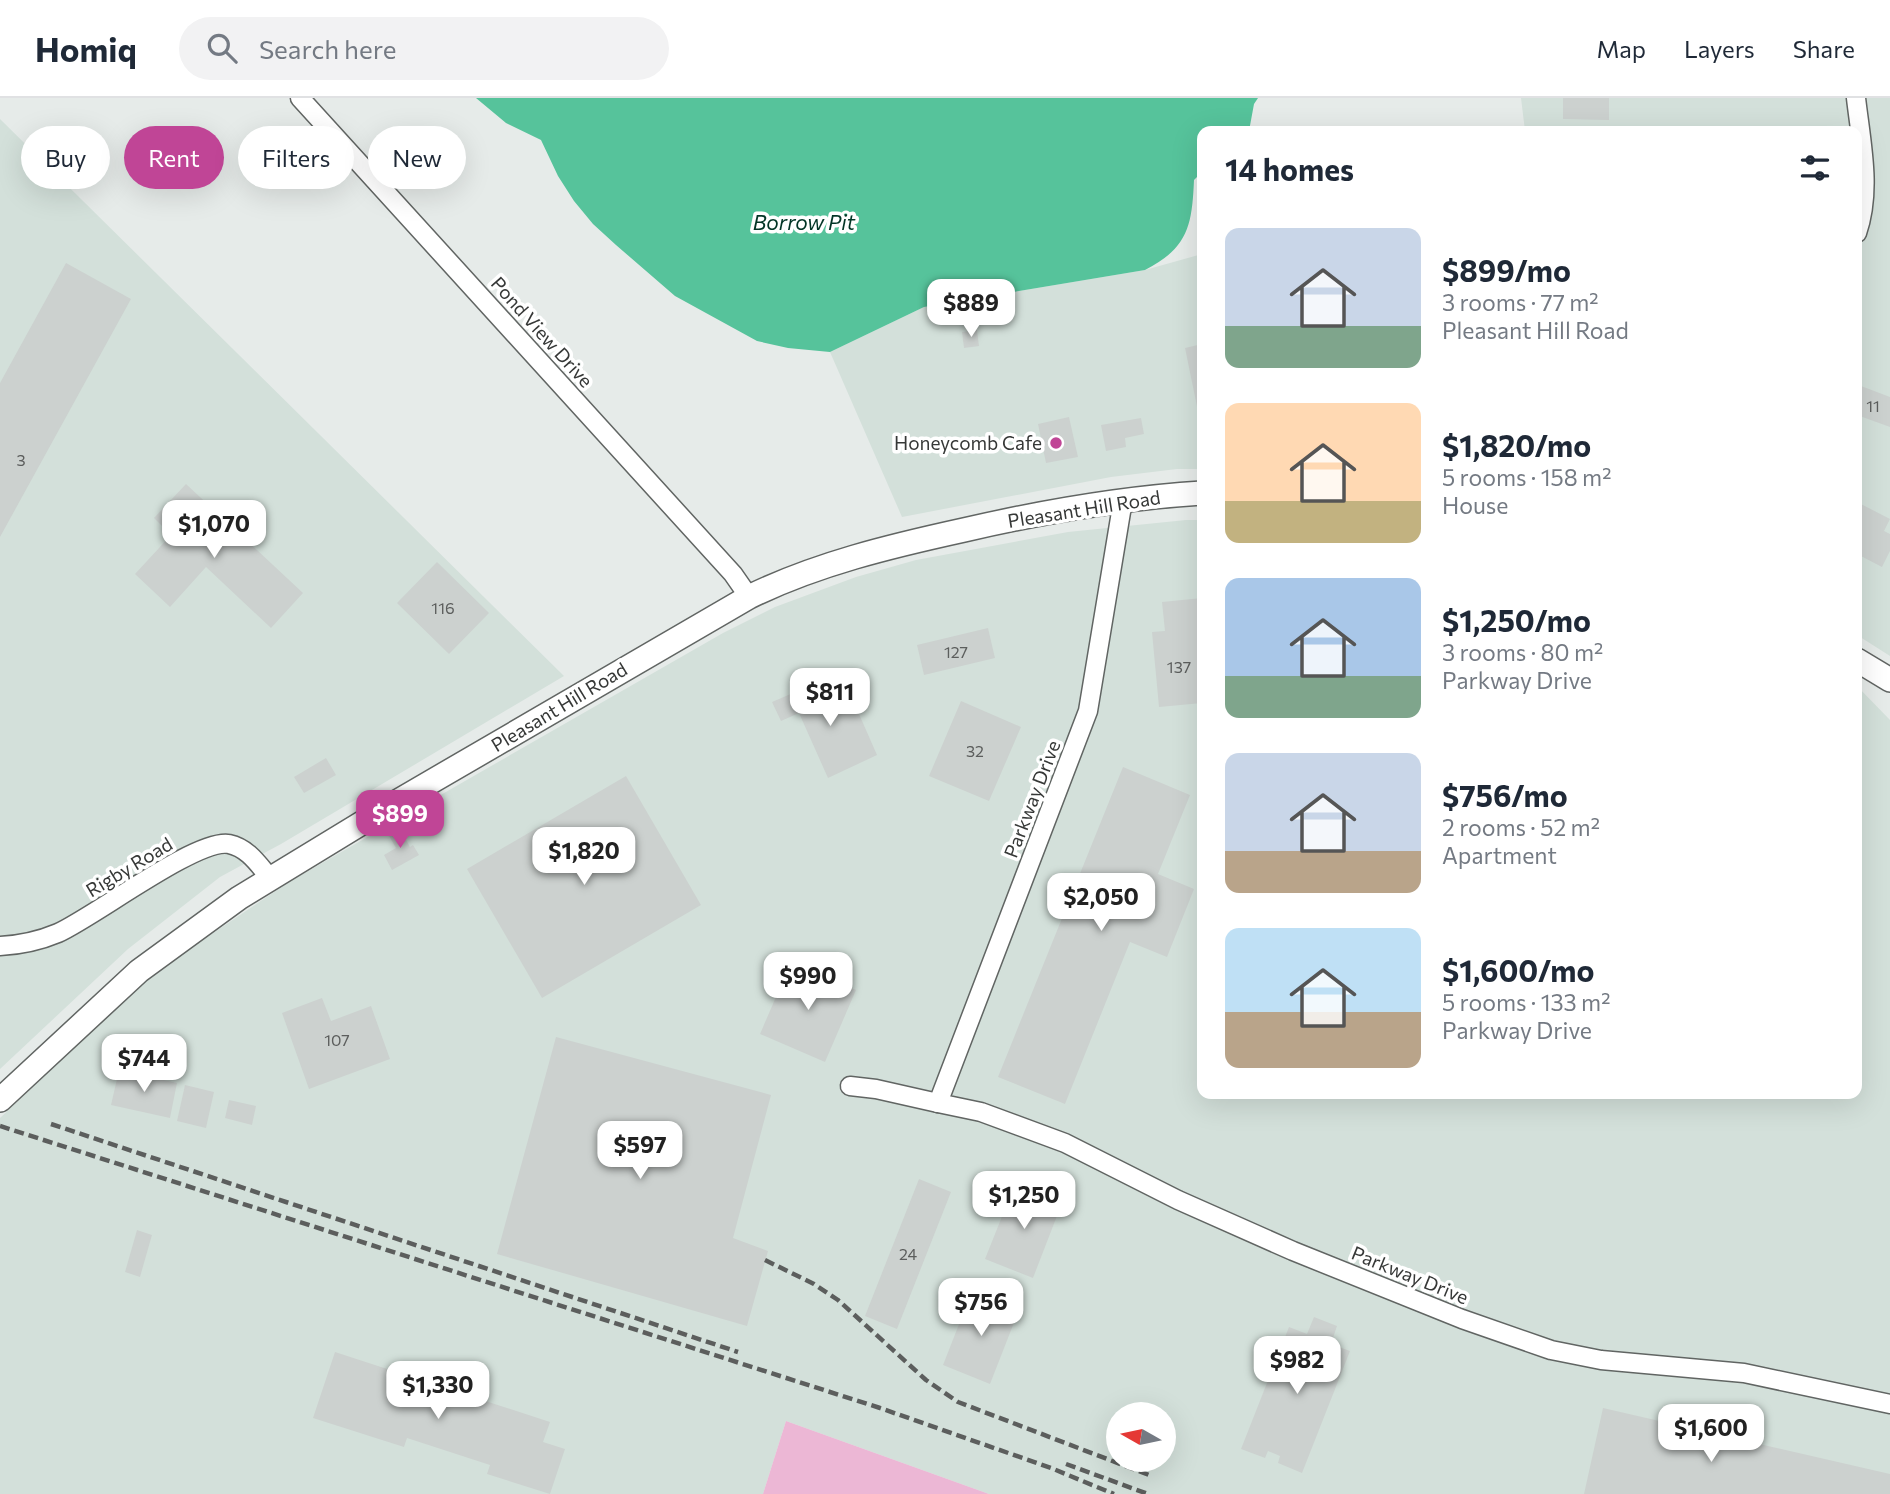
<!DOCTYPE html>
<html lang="en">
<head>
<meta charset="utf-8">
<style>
  body { margin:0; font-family:Commissioner,sans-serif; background:#f2f2f3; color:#1f2937; height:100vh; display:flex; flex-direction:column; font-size:26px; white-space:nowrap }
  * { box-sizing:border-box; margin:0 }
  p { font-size:23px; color:#747a83 }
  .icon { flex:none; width:38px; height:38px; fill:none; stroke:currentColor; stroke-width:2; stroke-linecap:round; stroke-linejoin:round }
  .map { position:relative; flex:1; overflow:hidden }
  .side { position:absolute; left:1197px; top:28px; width:665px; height:973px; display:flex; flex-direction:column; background:#fff; border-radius:14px; box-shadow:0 7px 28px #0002 }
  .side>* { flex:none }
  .hud { position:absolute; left:21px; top:28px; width:665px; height:63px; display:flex; gap:14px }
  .needle { width:46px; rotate:279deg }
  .controls { position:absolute; left:1106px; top:1304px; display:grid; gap:14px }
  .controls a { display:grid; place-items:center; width:70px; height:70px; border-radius:50%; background:#fff; box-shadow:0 7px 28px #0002; font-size:35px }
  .price { position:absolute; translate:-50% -60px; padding:0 16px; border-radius:14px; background:#fff; color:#222; font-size:23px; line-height:46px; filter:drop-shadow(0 2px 4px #0008) }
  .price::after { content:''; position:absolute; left:50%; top:42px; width:21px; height:16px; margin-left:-10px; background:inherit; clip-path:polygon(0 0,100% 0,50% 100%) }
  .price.active { background:#c04596; color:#fff }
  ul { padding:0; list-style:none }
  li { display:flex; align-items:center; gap:21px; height:175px; padding:0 28px }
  li span { display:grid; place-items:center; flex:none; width:196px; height:140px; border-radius:14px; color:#555 }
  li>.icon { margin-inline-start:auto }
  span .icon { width:84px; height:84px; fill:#fffc; stroke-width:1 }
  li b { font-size:30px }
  h2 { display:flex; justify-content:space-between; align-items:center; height:84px; padding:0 28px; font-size:30px }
  .pill { padding:0 24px; border-radius:32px; background:#fff; box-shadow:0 7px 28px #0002; font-size:24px; line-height:63px }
  .pill.active { background:#c04596; color:#fff }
  header { display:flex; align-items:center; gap:42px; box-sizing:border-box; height:98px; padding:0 35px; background:#fff; border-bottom:2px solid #e0e1e3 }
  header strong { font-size:33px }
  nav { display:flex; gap:38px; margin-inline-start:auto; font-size:24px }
  .search { width:490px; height:63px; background:#f2f2f3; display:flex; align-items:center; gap:18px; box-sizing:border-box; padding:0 24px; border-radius:38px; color:#747a83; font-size:26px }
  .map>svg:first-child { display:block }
  .built { fill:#d3e0da; fill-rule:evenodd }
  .green { fill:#ecb7d5 }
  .water { fill:#56c39b }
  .building { fill:#ccd1cf }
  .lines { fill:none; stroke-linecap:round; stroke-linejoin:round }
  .minor-casing { stroke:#616563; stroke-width:21 }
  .tertiary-casing { stroke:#616563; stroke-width:26 }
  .minor { stroke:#fff; stroke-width:18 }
  .tertiary { stroke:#fff; stroke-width:23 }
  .rail { stroke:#5c5e5d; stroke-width:4.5; stroke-dasharray:10 5; stroke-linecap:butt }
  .poi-dot { fill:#c04596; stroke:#fff; stroke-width:2.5 }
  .labels { text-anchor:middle; stroke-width:7; stroke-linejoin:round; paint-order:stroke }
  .number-label { font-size:16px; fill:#5c5e5d }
  .street-label { font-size:19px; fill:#363837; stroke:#fff }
  .poi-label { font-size:19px; fill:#363837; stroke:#fff; text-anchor:end }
  .water-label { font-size:21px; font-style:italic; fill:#023526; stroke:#fff }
</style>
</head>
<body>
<header>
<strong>Homiq</strong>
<div class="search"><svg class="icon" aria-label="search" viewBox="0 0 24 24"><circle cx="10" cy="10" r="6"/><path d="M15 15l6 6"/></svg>Search here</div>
<nav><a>Map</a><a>Layers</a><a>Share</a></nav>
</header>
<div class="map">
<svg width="1890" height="1396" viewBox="0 0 1890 1396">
  <rect width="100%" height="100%" fill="#e6ebe9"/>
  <g class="built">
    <polygon points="1521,0 1890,0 1890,558 1857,537 1857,33 1525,33"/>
    <polygon points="0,21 564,578 281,746 220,779 128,851 0,971"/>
    <polygon points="1202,156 1202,371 1177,371 1111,379 902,419 830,254 924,209 1145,172"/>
    <path d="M1186,422H1202V996H1857V588L1890,622V1396H989L786,1323L763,1396H0V1020L152,876L289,784L723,535L775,509L856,479L916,462L1068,434ZM1118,1316H1164V1362H1118Z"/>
  </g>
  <polygon class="green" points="786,1323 989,1396 763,1396"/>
  <path class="water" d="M476,0H1258L1254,6L1249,33H1202V74L1194,82C1192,128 1188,150 1145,172L924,209L830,254L788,250L757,243L675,198L616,147L593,126L574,103L558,78L541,42L506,25Z"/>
  <g class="building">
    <polygon points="1563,0 1609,0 1609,22 1563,21"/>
    <polygon points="66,165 131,201 0,439 0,285"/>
    <polygon points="977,232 979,248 964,250 962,234"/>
    <polygon points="1202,246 1202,328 1201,328 1185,250"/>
    <polygon points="1861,288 1890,299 1890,329 1857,317 1857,300"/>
    <polygon points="1069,319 1078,359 1046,365 1038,326"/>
    <polygon points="1141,320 1144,336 1125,340 1126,349 1106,353 1101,327"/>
    <polygon points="186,386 303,495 271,530 206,469 170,509 135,476 171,437 154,420"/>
    <polygon points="1857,404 1890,421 1884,433 1890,436 1890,453 1882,469 1857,456"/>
    <polygon points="437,464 489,515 449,556 397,505"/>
    <polygon points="1202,500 1202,605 1159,609 1152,534 1165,533 1162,504"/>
    <polygon points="988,530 995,560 924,577 917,547"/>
    <polygon points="814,586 821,603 848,591 877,657 828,680 799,615 781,623 772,604"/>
    <polygon points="961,603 1021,629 989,703 929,678"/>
    <polygon points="326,660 336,677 304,695 294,679"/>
    <polygon points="1123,669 1190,697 1158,776 1194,791 1167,859 1130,844 1065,1006 998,979"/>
    <polygon points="626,678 701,807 542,900 467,771"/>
    <polygon points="399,729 410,749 413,747 419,757 392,772 384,757 396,750 388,736"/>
    <polygon points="791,864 856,892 825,964 760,936"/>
    <polygon points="322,900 331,923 371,908 390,961 309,991 282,915"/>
    <polygon points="556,939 771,997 733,1140 768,1153 747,1228 497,1156"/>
    <polygon points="119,972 177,985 170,1020 111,1007"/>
    <polygon points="185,987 214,994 206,1030 177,1023"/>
    <polygon points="229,1002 256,1008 252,1027 225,1020"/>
    <polygon points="919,1081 951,1094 897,1231 865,1218"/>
    <polygon points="1015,1086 1062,1105 1033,1180 985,1161"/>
    <polygon points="137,1132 152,1137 140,1179 125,1174"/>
    <polygon points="972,1193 1019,1212 990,1286 943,1267"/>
    <polygon points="1314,1219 1337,1228 1331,1246 1350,1253 1302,1375 1278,1365 1280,1358 1268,1353 1265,1360 1241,1351 1289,1229 1307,1236"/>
    <polygon points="335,1254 550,1324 543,1344 565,1351 550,1396 487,1376 490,1367 407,1340 404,1349 313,1320"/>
    <polygon points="1603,1310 1890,1376 1890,1396 1584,1396"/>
  </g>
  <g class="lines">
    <g class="minor-casing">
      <g id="minor">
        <polyline points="300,0 733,476 749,499"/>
        <path d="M1856,0C1861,44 1872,92 1857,135"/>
        <polyline points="1123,402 1088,613 938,1005 981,1014 1065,1045 1178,1102 1293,1153 1462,1221 1551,1252 1601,1262 1744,1275 1890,1306"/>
        <path d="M0,848C20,847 39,843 58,835C94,819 197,740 229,746C248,750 258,766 270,780"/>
        <polyline points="850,988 876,991 938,1005"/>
      </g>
    </g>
    <g class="tertiary-casing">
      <g id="tertiary">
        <polyline points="1857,562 1890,582"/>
        <path d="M0,1002L139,873L239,800L393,706L749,499C816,466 891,448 964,432C1042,414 1122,400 1202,395"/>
      </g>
    </g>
    <use href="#minor" class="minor"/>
    <use href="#tertiary" class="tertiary"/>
    <g class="rail">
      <polyline points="51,1026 738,1254"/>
      <polyline points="0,1028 880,1310 1051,1370 1114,1396"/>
      <polyline points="765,1162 814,1186 838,1202 926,1282 958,1304 1149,1377"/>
      <polyline points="1066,1366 1148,1396"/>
    </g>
  </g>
  <circle class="poi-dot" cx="1056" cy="345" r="7"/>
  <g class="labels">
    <g class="number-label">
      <text x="1873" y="314">11</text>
      <text x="21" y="368">3</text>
      <text x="443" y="516">116</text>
      <text x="956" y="560">127</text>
      <text x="1179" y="575">137</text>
      <text x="975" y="659">32</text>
      <text x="337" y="948">107</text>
      <text x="908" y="1162">24</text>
    </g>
    <g class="street-label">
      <text transform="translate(542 234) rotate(48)" y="7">Pond View Drive</text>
      <text transform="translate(1084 411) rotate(-9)" y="7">Pleasant Hill Road</text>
      <text transform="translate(559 609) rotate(-31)" y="7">Pleasant Hill Road</text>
      <text transform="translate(1032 701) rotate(-69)" y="7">Parkway Drive</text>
      <text transform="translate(129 769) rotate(-31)" y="7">Rigby Road</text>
      <text transform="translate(1410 1177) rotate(22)" y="7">Parkway Drive</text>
    </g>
    <g class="poi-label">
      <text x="1042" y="352">Honeycomb Cafe</text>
    </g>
    <g class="water-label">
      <text x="804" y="132">Borrow Pit</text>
    </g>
  </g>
</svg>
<div class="controls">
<a><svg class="needle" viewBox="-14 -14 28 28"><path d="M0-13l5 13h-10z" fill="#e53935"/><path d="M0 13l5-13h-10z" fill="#747a83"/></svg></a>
</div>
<b class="price" style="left:971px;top:241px">$889</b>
<b class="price" style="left:214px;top:462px">$1,070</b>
<b class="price" style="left:830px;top:630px">$811</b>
<b class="price active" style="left:400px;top:752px">$899</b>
<b class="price" style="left:584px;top:789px">$1,820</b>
<b class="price" style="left:1101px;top:835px">$2,050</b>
<b class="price" style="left:808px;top:914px">$990</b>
<b class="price" style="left:144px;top:996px">$744</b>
<b class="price" style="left:640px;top:1083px">$597</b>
<b class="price" style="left:1024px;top:1133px">$1,250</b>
<b class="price" style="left:981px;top:1240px">$756</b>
<b class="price" style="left:1297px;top:1298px">$982</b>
<b class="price" style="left:438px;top:1323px">$1,330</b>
<b class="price" style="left:1711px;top:1366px">$1,600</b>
<div class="hud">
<a class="pill">Buy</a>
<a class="pill active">Rent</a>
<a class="pill">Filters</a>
<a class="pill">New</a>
</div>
<section class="side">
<h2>14 homes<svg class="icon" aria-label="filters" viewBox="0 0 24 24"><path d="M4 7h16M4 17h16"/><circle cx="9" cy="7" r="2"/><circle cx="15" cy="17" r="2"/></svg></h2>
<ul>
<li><span style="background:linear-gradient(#c9d6e8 70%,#7fa58c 0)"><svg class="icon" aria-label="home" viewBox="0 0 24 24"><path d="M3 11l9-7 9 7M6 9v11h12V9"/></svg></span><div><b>$899/mo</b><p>3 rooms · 77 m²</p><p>Pleasant Hill Road</p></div></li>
<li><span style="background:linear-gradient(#ffd9b3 70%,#c2b280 0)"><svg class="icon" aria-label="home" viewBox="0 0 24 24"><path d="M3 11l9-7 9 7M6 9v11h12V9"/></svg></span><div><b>$1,820/mo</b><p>5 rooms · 158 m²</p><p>House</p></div></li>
<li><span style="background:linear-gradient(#a9c7e8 70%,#7fa58c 0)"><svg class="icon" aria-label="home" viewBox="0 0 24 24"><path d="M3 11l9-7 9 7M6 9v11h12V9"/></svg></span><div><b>$1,250/mo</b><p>3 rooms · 80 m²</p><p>Parkway Drive</p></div></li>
<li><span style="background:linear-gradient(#c9d6e8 70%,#b9a48a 0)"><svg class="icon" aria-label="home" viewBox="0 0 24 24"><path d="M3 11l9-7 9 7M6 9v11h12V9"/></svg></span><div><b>$756/mo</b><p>2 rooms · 52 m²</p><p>Apartment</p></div></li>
<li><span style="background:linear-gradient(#bfe0f5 60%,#b9a48a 0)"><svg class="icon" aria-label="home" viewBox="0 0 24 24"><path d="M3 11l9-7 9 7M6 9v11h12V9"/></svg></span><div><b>$1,600/mo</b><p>5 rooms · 133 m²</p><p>Parkway Drive</p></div></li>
</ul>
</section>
</div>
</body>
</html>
